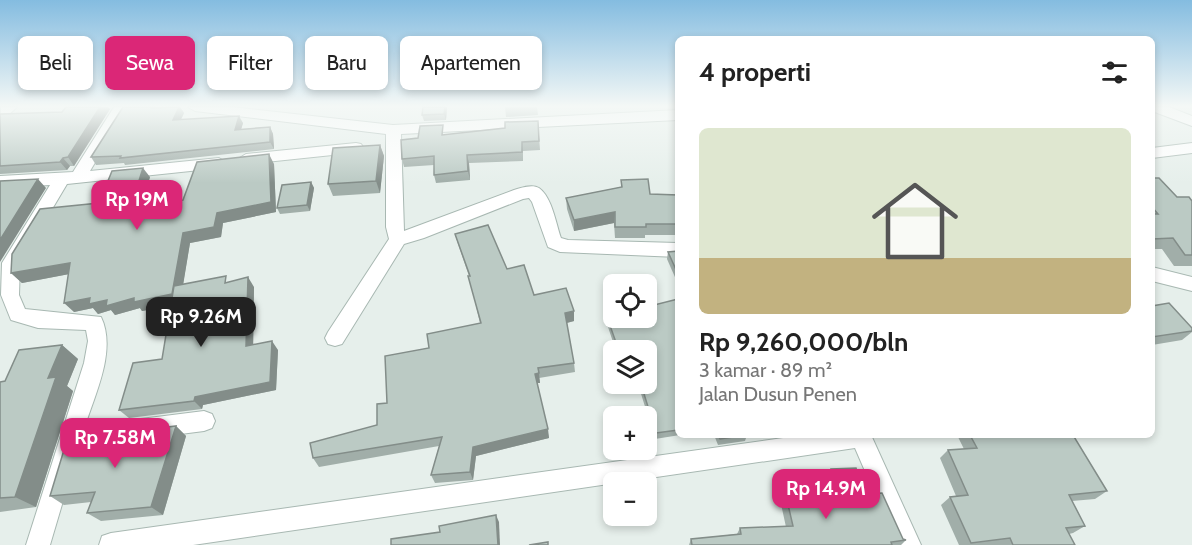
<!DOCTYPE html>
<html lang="id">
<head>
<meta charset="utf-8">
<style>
  body { margin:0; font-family:Cabin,sans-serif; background:#f6f6f6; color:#222; height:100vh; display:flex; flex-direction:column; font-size:22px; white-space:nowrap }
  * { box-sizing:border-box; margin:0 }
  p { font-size:20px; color:#767676 }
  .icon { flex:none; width:33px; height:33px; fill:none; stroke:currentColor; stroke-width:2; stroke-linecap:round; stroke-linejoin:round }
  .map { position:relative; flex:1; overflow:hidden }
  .drawer { position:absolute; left:675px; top:36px; width:480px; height:402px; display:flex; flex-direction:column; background:#fff; border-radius:9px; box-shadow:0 3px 9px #0003 }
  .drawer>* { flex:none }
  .banner { position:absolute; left:18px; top:36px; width:567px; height:54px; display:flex; gap:12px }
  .fabs { position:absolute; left:603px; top:274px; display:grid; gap:12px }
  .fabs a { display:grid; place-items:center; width:54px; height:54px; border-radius:9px; background:#fff; box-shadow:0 3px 9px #0003; font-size:30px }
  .price { position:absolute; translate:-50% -51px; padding:0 14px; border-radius:12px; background:#db2777; color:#fff; font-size:20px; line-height:39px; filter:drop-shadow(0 2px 3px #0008) }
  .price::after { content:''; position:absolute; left:50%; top:36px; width:18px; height:14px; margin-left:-9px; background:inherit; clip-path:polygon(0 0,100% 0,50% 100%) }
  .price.active { background:#222; color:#fff }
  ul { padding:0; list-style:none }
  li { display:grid; align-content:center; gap:12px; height:318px; padding:0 24px }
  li+li { border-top:2px solid #e0e0e0 }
  li span { display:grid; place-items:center; height:186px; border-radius:9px; color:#555 }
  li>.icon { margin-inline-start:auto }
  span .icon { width:108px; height:108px; fill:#fffc; stroke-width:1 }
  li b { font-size:26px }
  h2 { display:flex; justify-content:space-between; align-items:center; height:72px; padding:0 24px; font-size:26px }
  .chip { padding:0 21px; border-radius:9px; background:#fff; box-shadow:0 3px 9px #0003; font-size:21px; line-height:54px }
  .chip.active { background:#db2777; color:#fff }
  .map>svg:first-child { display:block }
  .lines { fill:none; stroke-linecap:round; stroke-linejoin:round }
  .minor-casing { stroke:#a8b8b2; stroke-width:2 }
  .minor { fill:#fff; fill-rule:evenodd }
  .wall { fill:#a1aea9 }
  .shaded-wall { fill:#838d89 }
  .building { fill:#bbcac4; stroke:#838d89; stroke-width:1.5 }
</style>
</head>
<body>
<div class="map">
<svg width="1192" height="545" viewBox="0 0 1192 545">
  <rect width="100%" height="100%" fill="#e6efeb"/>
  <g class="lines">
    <g class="minor-casing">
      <g id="minor">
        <polygon points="17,107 5,118 0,120 1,107"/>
        <path d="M114,107H128L90,171L219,158L227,163L219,168L67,184L20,263L19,295L25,309L101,317C117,350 95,394 85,426L204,411L212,414L215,421L212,428L204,431L79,447L50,545H26L84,363L88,341L86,330L38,328L11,320L1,295L2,263L50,185L0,188V176L73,172Z"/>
        <path d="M188,107H232L393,125L678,110V120L401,134L404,231L514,190C521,188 532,184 539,188C552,197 556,224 561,238L568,240L678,243V257L560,252L548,247L532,202L529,198L523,199L424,238L404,244L342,344L335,346L328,344L325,338L328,332L389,239L386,227V134L195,111Z"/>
        <polygon points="1152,107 1169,107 1192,116 1192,126 1152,111"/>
        <polygon points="356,143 361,144 364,148 361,152 246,164 238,159 246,154"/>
        <polygon points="1192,143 1192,153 1152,158 1152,148"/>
        <polygon points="1152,267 1192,277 1192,291 1152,281"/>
        <polygon points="804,435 871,435 921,545 897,545 855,448 193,545 99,545 102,536 111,533"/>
      </g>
    </g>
    <use href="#minor" class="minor"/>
  </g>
  <g class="wall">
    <polygon points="66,107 108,107 110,109 74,166 70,166 67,170 0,174 0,114 62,112"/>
    <polygon points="179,107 180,107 184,113 181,120 243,123 241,129 270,127 273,134 274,149 125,165 124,163 96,165 91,157"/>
    <polygon points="447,107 446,120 424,121 422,115"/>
    <polygon points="505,107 537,107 538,115 506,117"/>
    <polygon points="538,121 540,150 523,151 523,161 469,163 470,180 436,183 434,175 434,165 404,167 402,159 445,135 505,128"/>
    <polygon points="380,145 384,156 380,193 333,196 328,184"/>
    <polygon points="274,164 276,212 223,223 221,237 190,243 183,284 229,282 254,287 253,345 278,350 276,390 203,405 202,409 129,418 119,410 162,359 171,305 142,311 140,308 115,315 111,310 98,314 93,308 74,312 69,274 22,283 11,273 99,203 150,177 141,207 183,200"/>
    <polygon points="1152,178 1177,197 1192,201 1192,266 1174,266 1162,249 1152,249"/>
    <polygon points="621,180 650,194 678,195 678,235 645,235 645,238 615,238 614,223 574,231 567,209 566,198 621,187"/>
    <polygon points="311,182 314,188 310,211 280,214 277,208"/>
    <polygon points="455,234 507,269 534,295 574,321 567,323 574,363 575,372 539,378 540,383 537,383 549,438 476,456 473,480 435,483 431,475 439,446 319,467 313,458 377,425 387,403 429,348 480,323 469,276 458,244"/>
    <polygon points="678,251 678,284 667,259 668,252"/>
    <polygon points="678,299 678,435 680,435 655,439 638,384 646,384 646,351 616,351 607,324 607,317"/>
    <polygon points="1152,306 1192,328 1192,332 1182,340 1152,345"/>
    <polygon points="62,345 78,359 67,386 73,391 36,507 0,512 0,382 5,381"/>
    <polygon points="176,426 186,436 163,515 101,521 87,513 91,502 64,505 50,496"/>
    <polygon points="714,435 747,435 745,441 718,445"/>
    <polygon points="957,435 1073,435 1107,491 1095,499 1072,501 1085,526 1073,533 1069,534 1075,545 959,545 941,505 950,497 956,496 940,458 948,450 964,449"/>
    <polygon points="831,469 863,494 903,539 906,540 901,545 689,545 691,539 737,534 740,528 786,527 781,504 786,496 830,495 825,477"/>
  </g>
  <g class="shaded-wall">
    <polygon points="100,107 108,107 110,109 74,166 68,157"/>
    <polygon points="179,107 180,107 184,113 177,127 173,120"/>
    <polygon points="445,107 447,107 446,120 444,114"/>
    <polygon points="239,116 243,123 239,137 235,130"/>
    <polygon points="270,127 273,134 274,149 270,142"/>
    <polygon points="380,145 384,156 380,193 376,181"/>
    <polygon points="269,154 274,164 276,212 223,223 221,237 190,243 180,304 142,311 140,308 115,315 111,310 98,314 93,308 74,312 64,303 217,213"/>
    <polygon points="467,155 469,163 470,180 468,171"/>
    <polygon points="63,158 70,166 67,170 60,162"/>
    <polygon points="143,168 150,177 137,218 130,209"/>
    <polygon points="38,179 46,188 0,262 0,264 0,240"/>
    <polygon points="311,182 314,188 310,211 307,205"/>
    <polygon points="615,212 614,223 574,231 574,220"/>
    <polygon points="70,263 80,272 22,283 11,273"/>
    <polygon points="248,277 254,287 253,355 246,346"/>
    <polygon points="574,311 574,321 566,323 565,313"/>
    <polygon points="272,341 278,350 276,390 203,405 202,409 194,401 195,397"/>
    <polygon points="62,345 78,359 67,386 73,391 36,507 15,497 48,378"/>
    <polygon points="539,373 540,383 536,383 535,374"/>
    <polygon points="176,426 186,436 163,515 151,507"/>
    <polygon points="548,429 549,438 476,456 473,480 470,472 473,447"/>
    <polygon points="496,515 499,522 500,545 498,545"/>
  </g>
  <g class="building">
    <polygon points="66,107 100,107 68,157 63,158 60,162 0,166 0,114 62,112"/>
    <polygon points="123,107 153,107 152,108 179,107 173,120 239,116 235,130 270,127 270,142 120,158 121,156 91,157"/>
    <polygon points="423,107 445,107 444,114 422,115"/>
    <polygon points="538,121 539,141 522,142 522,152 467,155 468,171 434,175 434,156 402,159 401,140 418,138 420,126 443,125 442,135 505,128 505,122"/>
    <polygon points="380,145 376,181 328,184 333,148"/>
    <polygon points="269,154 271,202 217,213 214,227 183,233 172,294 134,302 134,298 106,306 107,300 89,304 90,298 64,303 70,263 11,273 12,254 40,209 99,203 112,171 143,168 130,209 183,200 197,162"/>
    <polygon points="1152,178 1159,178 1177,197 1189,197 1192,201 1192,255 1185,255 1173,238 1152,239 1152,214 1158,214 1152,207"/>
    <polygon points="38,179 0,240 0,181"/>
    <polygon points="648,179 650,194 678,195 678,224 646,224 646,227 615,227 615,212 574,220 566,198 622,187 621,180"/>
    <polygon points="311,182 307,205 277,208 282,185"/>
    <polygon points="488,225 507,269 524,265 534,295 566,288 574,311 565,313 574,363 538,368 539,373 535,374 548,429 473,447 470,472 431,475 442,437 313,458 310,443 377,425 377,404 387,403 385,356 429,348 427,334 481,323 468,276 470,276 455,234"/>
    <polygon points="678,251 678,274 668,252"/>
    <polygon points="226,276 225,283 248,277 246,346 272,341 270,382 195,397 194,401 119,410 133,363 162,359 174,286"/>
    <polygon points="678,299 678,430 656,433 641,384 646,384 646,351 619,351 607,317 614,315 614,318 646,318 646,307"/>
    <polygon points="1169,303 1192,328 1192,331 1152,337 1152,306"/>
    <polygon points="62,345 48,378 56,377 15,497 0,498 0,382 5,381 19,350"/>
    <polygon points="176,426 151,507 87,513 95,492 50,496 67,440"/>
    <polygon points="718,435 747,435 720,439"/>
    <polygon points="970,435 1073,435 1107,491 1069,495 1085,526 1066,528 1075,545 1013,545 1010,538 971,543 950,497 968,495 948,450 977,448"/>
    <polygon points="856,468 863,494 882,493 903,539 906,540 891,542 892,545 692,545 691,539 741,534 740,528 793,526 786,496 838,495 831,469"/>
    <polygon points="496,515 498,545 391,545 391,539 440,532 439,526"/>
    <polygon points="548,542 548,545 529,545"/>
  </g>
  <linearGradient id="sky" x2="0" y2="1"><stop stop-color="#84bce0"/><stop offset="0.58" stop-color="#f4f8f6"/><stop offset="1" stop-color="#f4f8f6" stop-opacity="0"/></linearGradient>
  <rect width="1192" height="183" fill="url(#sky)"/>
</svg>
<div class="fabs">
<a><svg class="icon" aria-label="locate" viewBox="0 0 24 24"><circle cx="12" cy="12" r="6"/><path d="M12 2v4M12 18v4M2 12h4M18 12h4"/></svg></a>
<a><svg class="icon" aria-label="layers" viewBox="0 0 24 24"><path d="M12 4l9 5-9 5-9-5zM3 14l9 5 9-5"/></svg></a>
<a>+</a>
<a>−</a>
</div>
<b class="price" style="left:137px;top:231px">Rp 19M</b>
<b class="price active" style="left:201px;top:348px">Rp 9.26M</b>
<b class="price" style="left:115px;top:469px">Rp 7.58M</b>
<b class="price" style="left:826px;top:520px">Rp 14.9M</b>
<div class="banner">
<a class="chip">Beli</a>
<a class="chip active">Sewa</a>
<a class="chip">Filter</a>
<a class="chip">Baru</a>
<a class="chip">Apartemen</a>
</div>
<section class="drawer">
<h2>4 properti<svg class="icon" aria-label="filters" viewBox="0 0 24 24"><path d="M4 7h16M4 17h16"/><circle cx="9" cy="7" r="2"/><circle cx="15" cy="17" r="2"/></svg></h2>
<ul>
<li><span style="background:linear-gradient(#dfe7d0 70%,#c2b280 0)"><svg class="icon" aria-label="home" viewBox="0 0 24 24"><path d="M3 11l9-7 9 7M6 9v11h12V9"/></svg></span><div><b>Rp 9,260,000/bln</b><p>3 kamar · 89 m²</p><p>Jalan Dusun Penen</p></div></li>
</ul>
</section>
</div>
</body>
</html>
